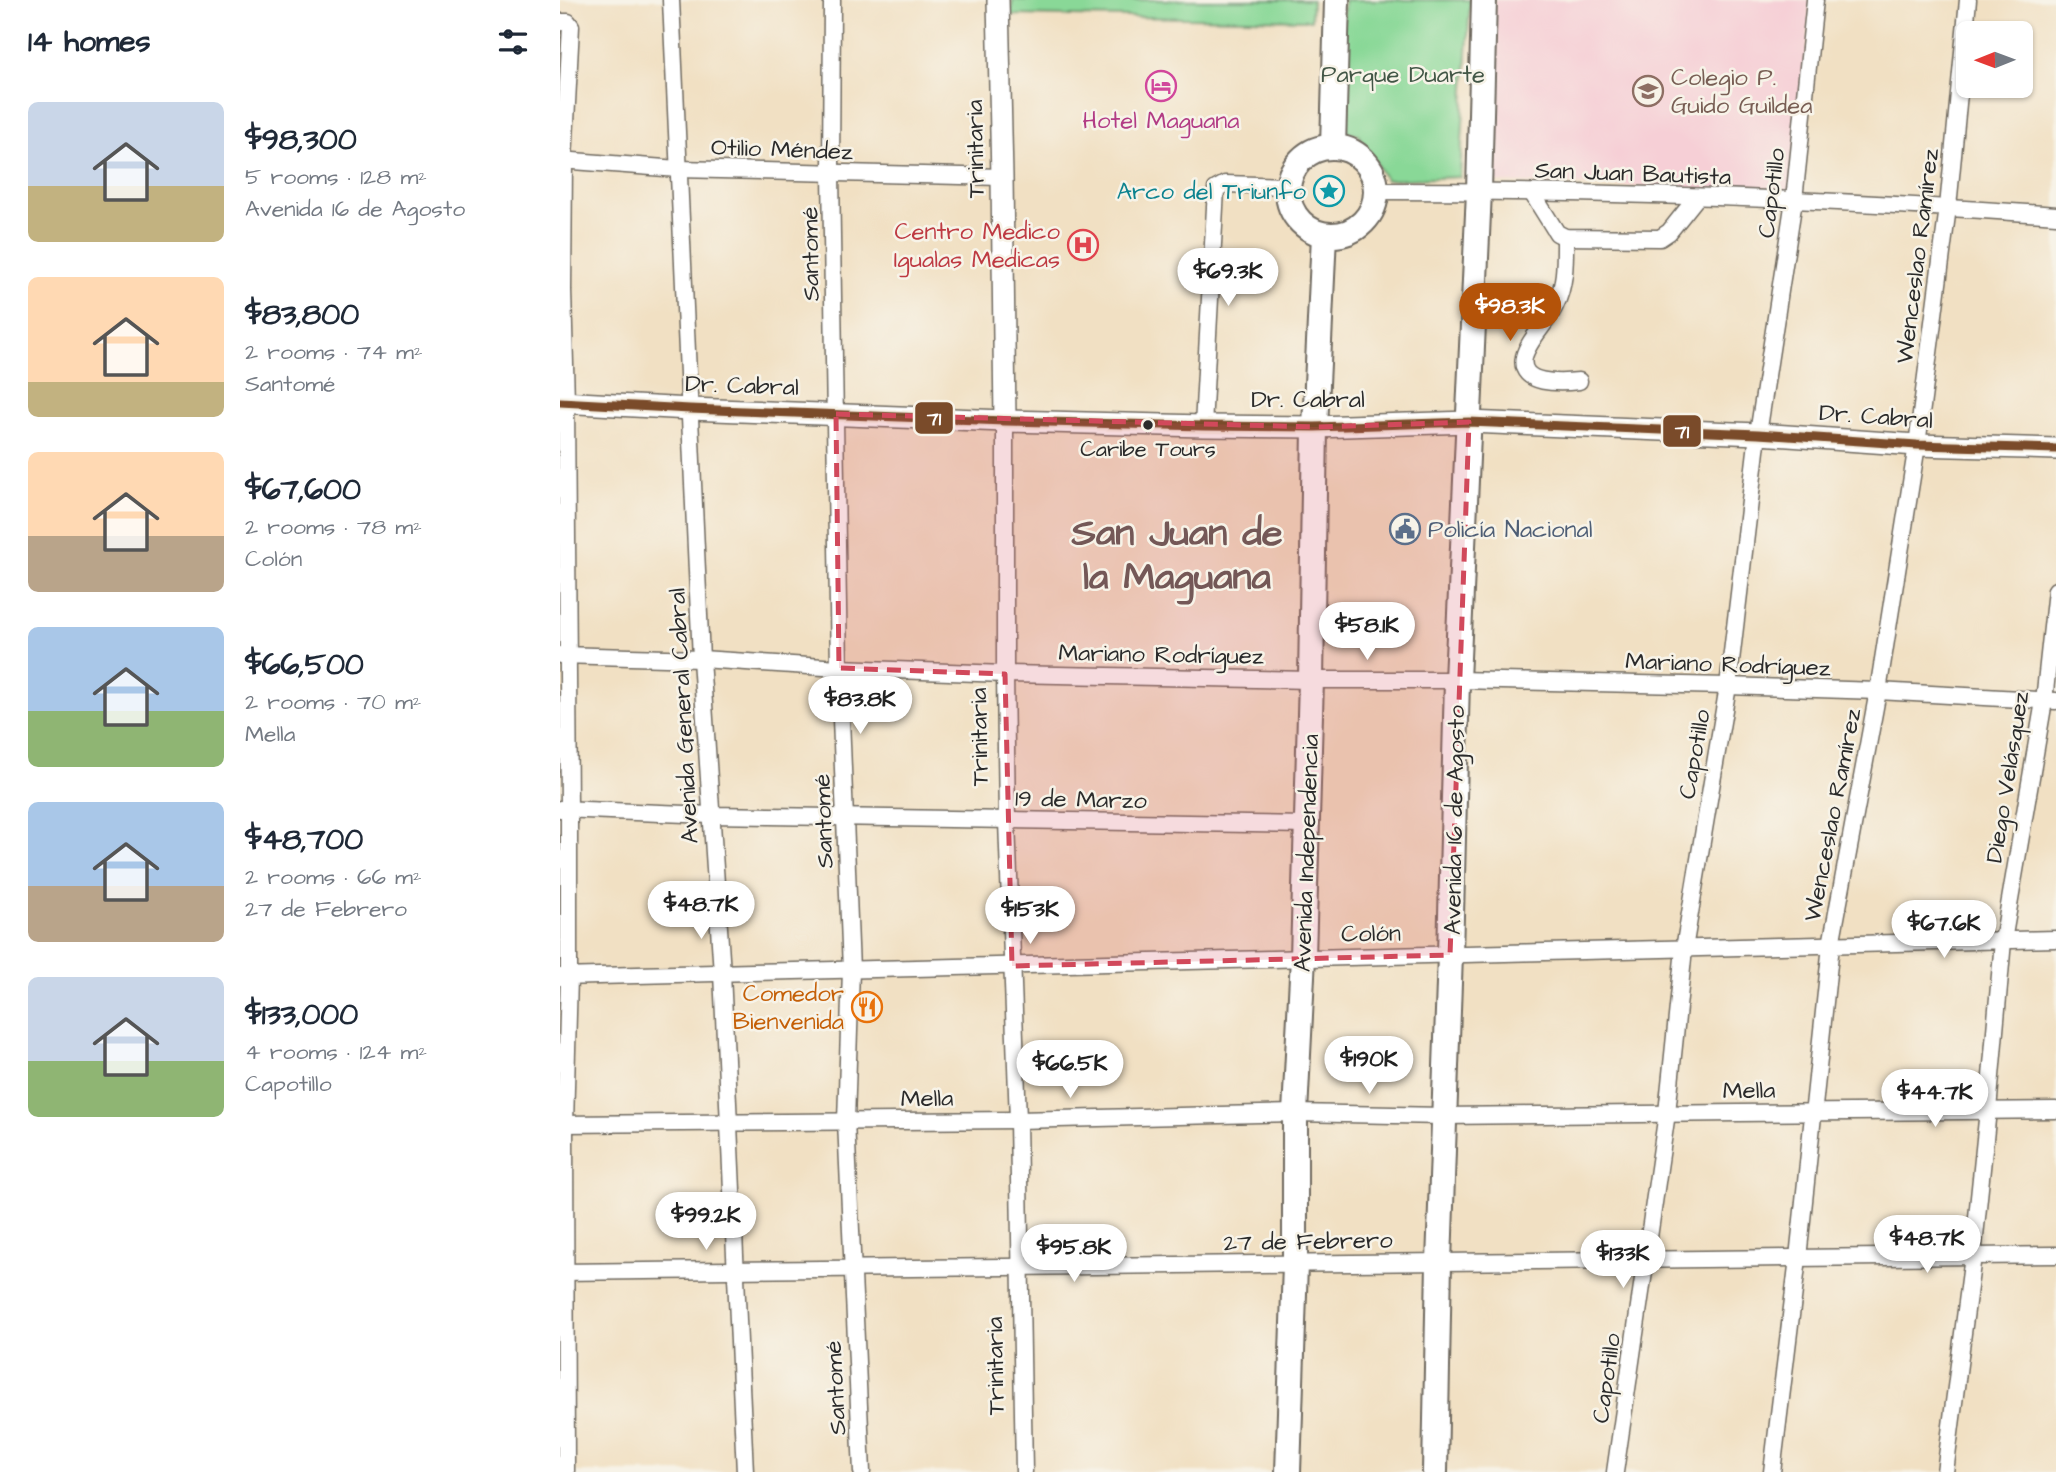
<!DOCTYPE html>
<html lang="en">
<head>
<meta charset="utf-8">
<style>
  body { margin:0; font-family:"Architects Daughter",sans-serif; background:#f6f6f7; color:#1f2937; height:100vh; display:flex; flex-direction:column; font-size:26px; white-space:nowrap }
  * { box-sizing:border-box; margin:0 }
  p { font-size:23px; color:#747a83 }
  .icon { flex:none; width:38px; height:38px; fill:none; stroke:currentColor; stroke-width:2; stroke-linecap:round; stroke-linejoin:round }
  .map { position:relative; flex:1; overflow:hidden }
  .side { display:flex; flex-direction:column; background:#fff; width:560px }
  .side>* { flex:none }
  .needle { width:46px; rotate:269deg }
  .controls { position:absolute; left:1396px; top:21px; display:grid; gap:14px }
  .controls a { display:grid; place-items:center; width:77px; height:77px; border-radius:10px; background:#fff; box-shadow:0 2px 5px #0004; font-size:35px }
  .price { position:absolute; translate:-50% -60px; padding:0 16px; border-radius:24px; background:#fff; color:#222; font-size:23px; line-height:46px; filter:drop-shadow(0 2px 4px #0008) }
  .price::after { content:''; position:absolute; left:50%; top:42px; width:21px; height:16px; margin-left:-10px; background:inherit; clip-path:polygon(0 0,100% 0,50% 100%) }
  .price.active { background:#b45309; color:#fff }
  ul { padding:0; list-style:none }
  li { display:flex; align-items:center; gap:21px; height:175px; padding:0 28px }
  li span { display:grid; place-items:center; flex:none; width:196px; height:140px; border-radius:10px; color:#555 }
  li>.icon { margin-inline-start:auto }
  span .icon { width:84px; height:84px; fill:#fffc; stroke-width:1 }
  li b { font-size:30px }
  h2 { display:flex; justify-content:space-between; align-items:center; height:84px; padding:0 28px; font-size:30px }
  main { display:flex; flex:1; min-height:0 }
  .map>svg:first-child { display:block }
  .built { fill:#f6cfd6 }
  .green { fill:#89d897; stroke:#5a8261; stroke-width:2 }
  .lines { fill:none; stroke-linecap:round; stroke-linejoin:round }
  .street-casing { stroke:#706a60; stroke-width:19 }
  .secondary-casing { stroke:#706a60; stroke-width:24 }
  .primary-casing { stroke:#706a60; stroke-width:28 }
  .street { stroke:#fff; stroke-width:16 }
  .secondary { stroke:#fff; stroke-width:21 }
  .primary { stroke:#fff; stroke-width:24 }
  .bus-1-casing { stroke:#f7f3e8; stroke-width:14 }
  .bus-1 { stroke:#7a4b2a; stroke-width:9 }
  .marked { fill:#d1495b; fill-opacity:0.2; stroke:#d1495b; stroke-width:5; stroke-dasharray:14 9; stroke-linejoin:round }
  .bus-dot { fill:#2b2b2b; stroke:#f7f3e8; stroke-width:2.5 }
  .labels { text-anchor:middle; stroke-width:5; stroke-linejoin:round; paint-order:stroke }
  .bus-label { font-size:22px; fill:#2b2b2b; stroke:#f7f3e8 }
  .park-label { font-size:24px; fill:#425646; stroke:#f7f3e8 }
  .education-label { font-size:24px; fill:#785e54; stroke:#f7f3e8; text-anchor:start }
  .hotel-label { font-size:24px; fill:#b23c85; stroke:#f7f3e8 }
  .street-label { font-size:24px; fill:#2b2b2b; stroke:#f7f3e8 }
  .culture-label { font-size:24px; fill:#0d838f; stroke:#f7f3e8; text-anchor:end }
  .health-label { font-size:24px; fill:#be3a42; stroke:#f7f3e8; text-anchor:end }
  .service-label { font-size:24px; fill:#4e5e75; stroke:#f7f3e8; text-anchor:start }
  .food-label { font-size:24px; fill:#c56008; stroke:#f7f3e8; text-anchor:end }
  .town-label { font-size:38px; font-weight:bold; fill:#745857; stroke:#f7f3e8 }
  .line-badge { stroke:#f7f3e8; stroke-width:2.5 }
  .badge-label { font-size:19px; text-anchor:middle; font-weight:bold; fill:#fff }
</style>
</head>
<body>
<main>
<section class="side">
<h2>14 homes<svg class="icon" aria-label="filters" viewBox="0 0 24 24"><path d="M4 7h16M4 17h16"/><circle cx="9" cy="7" r="2"/><circle cx="15" cy="17" r="2"/></svg></h2>
<ul>
<li><span style="background:linear-gradient(#c9d6e8 60%,#c2b280 0)"><svg class="icon" aria-label="home" viewBox="0 0 24 24"><path d="M3 11l9-7 9 7M6 9v11h12V9"/></svg></span><div><b>$98,300</b><p>5 rooms · 128 m²</p><p>Avenida 16 de Agosto</p></div></li>
<li><span style="background:linear-gradient(#ffd9b3 75%,#c2b280 0)"><svg class="icon" aria-label="home" viewBox="0 0 24 24"><path d="M3 11l9-7 9 7M6 9v11h12V9"/></svg></span><div><b>$83,800</b><p>2 rooms · 74 m²</p><p>Santomé</p></div></li>
<li><span style="background:linear-gradient(#ffd9b3 60%,#b9a48a 0)"><svg class="icon" aria-label="home" viewBox="0 0 24 24"><path d="M3 11l9-7 9 7M6 9v11h12V9"/></svg></span><div><b>$67,600</b><p>2 rooms · 78 m²</p><p>Colón</p></div></li>
<li><span style="background:linear-gradient(#a9c7e8 60%,#8fb573 0)"><svg class="icon" aria-label="home" viewBox="0 0 24 24"><path d="M3 11l9-7 9 7M6 9v11h12V9"/></svg></span><div><b>$66,500</b><p>2 rooms · 70 m²</p><p>Mella</p></div></li>
<li><span style="background:linear-gradient(#a9c7e8 60%,#b9a48a 0)"><svg class="icon" aria-label="home" viewBox="0 0 24 24"><path d="M3 11l9-7 9 7M6 9v11h12V9"/></svg></span><div><b>$48,700</b><p>2 rooms · 66 m²</p><p>27 de Febrero</p></div></li>
<li><span style="background:linear-gradient(#c9d6e8 60%,#8fb573 0)"><svg class="icon" aria-label="home" viewBox="0 0 24 24"><path d="M3 11l9-7 9 7M6 9v11h12V9"/></svg></span><div><b>$133,000</b><p>4 rooms · 124 m²</p><p>Capotillo</p></div></li>
</ul>
</section>
<div class="map">
<svg width="1496" height="1472" viewBox="0 0 1496 1472">
  <rect width="100%" height="100%" fill="#f7f3e8"/>
  <filter id="ink" filterUnits="userSpaceOnUse"><feTurbulence type="fractalNoise" baseFrequency=".0143" numOctaves="2"/><feDisplacementMap in="SourceGraphic" scale="14" xChannelSelector="R" yChannelSelector="G"/><feConvolveMatrix kernelMatrix="1 2 1 2 8 2 1 2 1" color-interpolation-filters="sRGB"/></filter>
  <filter id="wash" filterUnits="userSpaceOnUse"><feTurbulence type="fractalNoise" baseFrequency=".00686" numOctaves="4" result="noise"/><feDisplacementMap in="SourceGraphic" scale="28" xChannelSelector="R" yChannelSelector="G"/><feGaussianBlur stdDeviation="1.57" result="paint"/><feColorMatrix in="noise" values="0 0 0 0 0 0 0 0 0 0 0 0 0 0 0 0 0 1.4 0 .05"/><feComposite in="paint" operator="in"/></filter>
  <g filter="url(#wash)">
    <rect width="100%" height="100%" fill="#f1e0c3"/>
    <polygon class="built" points="934,0 1250,0 1239,192 928,182"/>
    <g class="green">
      <polygon points="452,0 752,0 751,20 452,15"/>
      <polygon points="784,0 910,0 900,177 826,180 798,134 788,133 780,113"/>
    </g>
  </g>
  <g filter="url(#ink)">
    <g class="lines">
      <g class="street-casing">
        <g id="street">
          <polyline points="111,0 141,659 162,973 185,1472"/>
          <polyline points="272,0 271,174 279,668 291,970 286,1121 302,1472"/>
          <polyline points="0,22 8,22 11,26 4,160 3,290 6,402 9,809 9,977 5,1124 6,1472"/>
          <polyline points="0,160 118,169 442,177"/>
          <path d="M816,191C1043,191 1270,199 1496,215"/>
          <polyline points="972,193 997,233 1005,237 1100,238 1109,232 1137,197"/>
          <path d="M1005,237C1005,261 1006,284 995,306C988,322 968,340 964,357C958,386 1002,383 1019,381"/>
          <polyline points="445,421 445,674 447,821 458,1120 464,1472"/>
          <polyline points="643,426 656,189 665,184 728,186"/>
          <polyline points="0,655 141,659 279,668 445,674 751,680 897,680 1168,686 1318,691 1496,701"/>
          <polyline points="0,809 151,815 747,825"/>
          <polyline points="0,977 1496,939"/>
          <polyline points="0,1124 458,1120 735,1113 883,1116 1496,1110"/>
          <polyline points="0,1272 1496,1255"/>
          <polyline points="1055,1472 1107,1113 1124,949 1168,686 1198,434 1234,200 1255,0"/>
          <polyline points="1212,1472 1238,1258 1271,945 1318,691 1357,445 1388,207 1408,0"/>
          <polyline points="1385,1472 1413,1256 1428,1110 1443,941 1484,701 1496,590"/>
        </g>
      </g>
      <g class="secondary-casing">
        <g id="secondary">
          <polyline points="438,0 442,177 445,421"/>
          <polyline points="0,402 130,409 445,421 643,426 755,427 909,422 1198,434 1357,445 1496,449"/>
        </g>
      </g>
      <g class="primary-casing">
        <g id="primary">
          <polyline points="773,147 777,0"/>
          <circle cx="772" cy="191" r="44"/>
          <polyline points="728,1472 735,1264 735,1113 743,957 751,680 755,427 764,235"/>
          <polyline points="875,1472 879,1262 890,955 897,680 919,191 924,0"/>
        </g>
      </g>
      <use href="#street" class="street"/>
      <use href="#secondary" class="secondary"/>
      <use href="#primary" class="primary"/>
      <g class="bus-1-casing">
        <polyline id="bus-1" points="0,402 130,409 445,421 643,426 755,427 909,422 1198,434 1357,445 1496,449"/>
      </g>
      <use href="#bus-1" class="bus-1"/>
    </g>
  </g>
  <path class="marked" d="M276,414L755,427L909,422L890,955L452,966L445,674L279,668Z"/>
  <defs>
    <g id="hotel-ring" transform="scale(1.575)"><circle r="9.5" fill="#f7f3e8" stroke="#d1479c" stroke-width="1.5"/><path d="M-6-4.5h1.5V1H6V5H4.5V3h-9V5H-6ZM-4 0a1.8 1.8 0 1 1 3.6 0ZM.5 0V-2.5h3Q6-2.5 6 0Z" fill="#d1479c"/></g>
    <g id="school-ring" transform="scale(1.575)"><circle r="9.5" fill="#f7f3e8" stroke="#8d6e63" stroke-width="1.5"/><path d="M0-5L7-2L0 1L-7-2ZM-4 1L0 2.5L4 1V4Q0 6-4 4Z" fill="#8d6e63"/></g>
    <g id="sight-ring" transform="scale(1.575)"><circle r="9.5" fill="#f7f3e8" stroke="#0f9aa8" stroke-width="1.5"/><path d="M0-6L1.8-2.2L6-1.7L2.9 1.2L3.7 5.4L0 3.3L-3.7 5.4L-2.9 1.2L-6-1.7L-1.8-2.2Z" fill="#0f9aa8"/></g>
    <g id="hospital-ring" transform="scale(1.575)"><circle r="9.5" fill="#f7f3e8" stroke="#e0444e" stroke-width="1.5"/><path d="M-5-5h3v3.5h4V-5h3V5h-3V1.5h-4V5h-3Z" fill="#e0444e"/></g>
    <g id="civic-ring" transform="scale(1.575)"><circle r="9.5" fill="#f7f3e8" stroke="#5c6f8a" stroke-width="1.5"/><path d="M-.6-6.5H3V-4.5H.6V-3L4-1V1h2V6H-6V1h2V-1L-.6-3ZM-1.2 2.5V6h2.4V2.5Z" fill="#5c6f8a"/></g>
    <g id="restaurant-ring" transform="scale(1.575)"><circle r="9.5" fill="#f7f3e8" stroke="#e8710a" stroke-width="1.5"/><path d="M-5-6h1v4h1v-4h1v4h1v-4h1v5L-1.5 .5V6h-2V.5L-5-1ZM5-6V6H3V1.5H1.5Q1.5-4 5-6Z" fill="#e8710a"/></g>
  </defs>
  <g fill-rule="evenodd">
    <use href="#hotel-ring" x="601" y="86"/>
    <use href="#school-ring" x="1088" y="91"/>
    <use href="#sight-ring" x="769" y="191"/>
    <use href="#hospital-ring" x="523" y="245"/>
    <use href="#civic-ring" x="845" y="529"/>
    <use href="#restaurant-ring" x="307" y="1007"/>
  </g>
  <circle class="bus-dot" cx="588" cy="425" r="6"/>
  <g class="labels">
    <g class="bus-label">
      <text x="588" y="456">Caribe Tours</text>
    </g>
    <g class="park-label">
      <text x="843" y="82">Parque Duarte</text>
    </g>
    <g class="education-label">
      <text x="1111" y="85">Colegio P.<tspan x="1111" dy="28">Guido Guildea</tspan></text>
    </g>
    <g class="hotel-label">
      <text x="601" y="128">Hotel Maguana</text>
    </g>
    <g class="street-label">
      <text transform="translate(222 149) rotate(2)" y="8">Otilio Méndez</text>
      <text transform="translate(415 149) rotate(-91)" y="8">Trinitaria</text>
      <text transform="translate(1073 173) rotate(2)" y="8">San Juan Bautista</text>
      <text transform="translate(1211 193) rotate(-83)" y="8">Capotillo</text>
      <text transform="translate(250 254) rotate(-91)" y="8">Santomé</text>
      <text transform="translate(1357 256) rotate(-83)" y="8">Wenceslao Ramírez</text>
      <text transform="translate(182 385) rotate(2)" y="8">Dr. Cabral</text>
      <text x="748" y="407">Dr. Cabral</text>
      <text transform="translate(1316 416) rotate(4)" y="8">Dr. Cabral</text>
      <text transform="translate(601 654) rotate(1)" y="8">Mariano Rodríguez</text>
      <text transform="translate(1168 664) rotate(2)" y="8">Mariano Rodríguez</text>
      <text transform="translate(123 716) rotate(-93)" y="8">Avenida General Cabral</text>
      <text transform="translate(419 737) rotate(-91)" y="8">Trinitaria</text>
      <text transform="translate(1134 754) rotate(-80)" y="8">Capotillo</text>
      <text transform="translate(1447 777) rotate(-81)" y="8">Diego Velásquez</text>
      <text transform="translate(521 799) rotate(1)" y="8">19 de Marzo</text>
      <text transform="translate(1272 815) rotate(-79)" y="8">Wenceslao Ramírez</text>
      <text transform="translate(894 820) rotate(-89)" y="8">Avenida 16 de Agosto</text>
      <text transform="translate(263 821) rotate(-92)" y="8">Santomé</text>
      <text transform="translate(746 853) rotate(-88)" y="8">Avenida Independencia</text>
      <text transform="translate(811 933) rotate(-1)" y="8">Colón</text>
      <text transform="translate(1189 1090) rotate(-1)" y="8">Mella</text>
      <text transform="translate(367 1098) rotate(-1)" y="8">Mella</text>
      <text transform="translate(748 1241) rotate(-1)" y="8">27 de Febrero</text>
      <text transform="translate(435 1366) rotate(-91)" y="8">Trinitaria</text>
      <text transform="translate(1046 1378) rotate(-82)" y="8">Capotillo</text>
      <text transform="translate(275 1388) rotate(-93)" y="8">Santomé</text>
    </g>
    <g class="culture-label">
      <text x="746" y="199">Arco del Triunfo</text>
    </g>
    <g class="health-label">
      <text x="500" y="239">Centro Medico<tspan x="500" dy="28">Igualas Medicas</tspan></text>
    </g>
    <g class="service-label">
      <text x="868" y="537">Policía Nacional</text>
    </g>
    <g class="food-label">
      <text x="284" y="1001">Comedor<tspan x="284" dy="28">Bienvenida</tspan></text>
    </g>
    <g class="town-label">
      <text x="617" y="545">San Juan de<tspan x="617" dy="44">la Maguana</tspan></text>
    </g>
  </g>
  <g class="line-badge">
    <rect x="354" y="401" width="40" height="34" rx="7" fill="#7a4b2a"/>
    <rect x="1102" y="414" width="40" height="34" rx="7" fill="#7a4b2a"/>
  </g>
  <g class="badge-label">
    <text x="374" y="425">71</text>
    <text x="1122" y="438">71</text>
  </g>
</svg>
<div class="controls">
<a><svg class="needle" viewBox="-14 -14 28 28"><path d="M0-13l5 13h-10z" fill="#e53935"/><path d="M0 13l5-13h-10z" fill="#747a83"/></svg></a>
</div>
<b class="price" style="left:668px;top:308px">$69.3K</b>
<b class="price active" style="left:950px;top:343px">$98.3K</b>
<b class="price" style="left:807px;top:662px">$58.1K</b>
<b class="price" style="left:300px;top:736px">$83.8K</b>
<b class="price" style="left:141px;top:941px">$48.7K</b>
<b class="price" style="left:470px;top:946px">$153K</b>
<b class="price" style="left:1384px;top:960px">$67.6K</b>
<b class="price" style="left:809px;top:1096px">$190K</b>
<b class="price" style="left:510px;top:1100px">$66.5K</b>
<b class="price" style="left:1375px;top:1129px">$44.7K</b>
<b class="price" style="left:146px;top:1252px">$99.2K</b>
<b class="price" style="left:1367px;top:1275px">$48.7K</b>
<b class="price" style="left:514px;top:1284px">$95.8K</b>
<b class="price" style="left:1063px;top:1290px">$133K</b>
</div>
</main>
</body>
</html>
